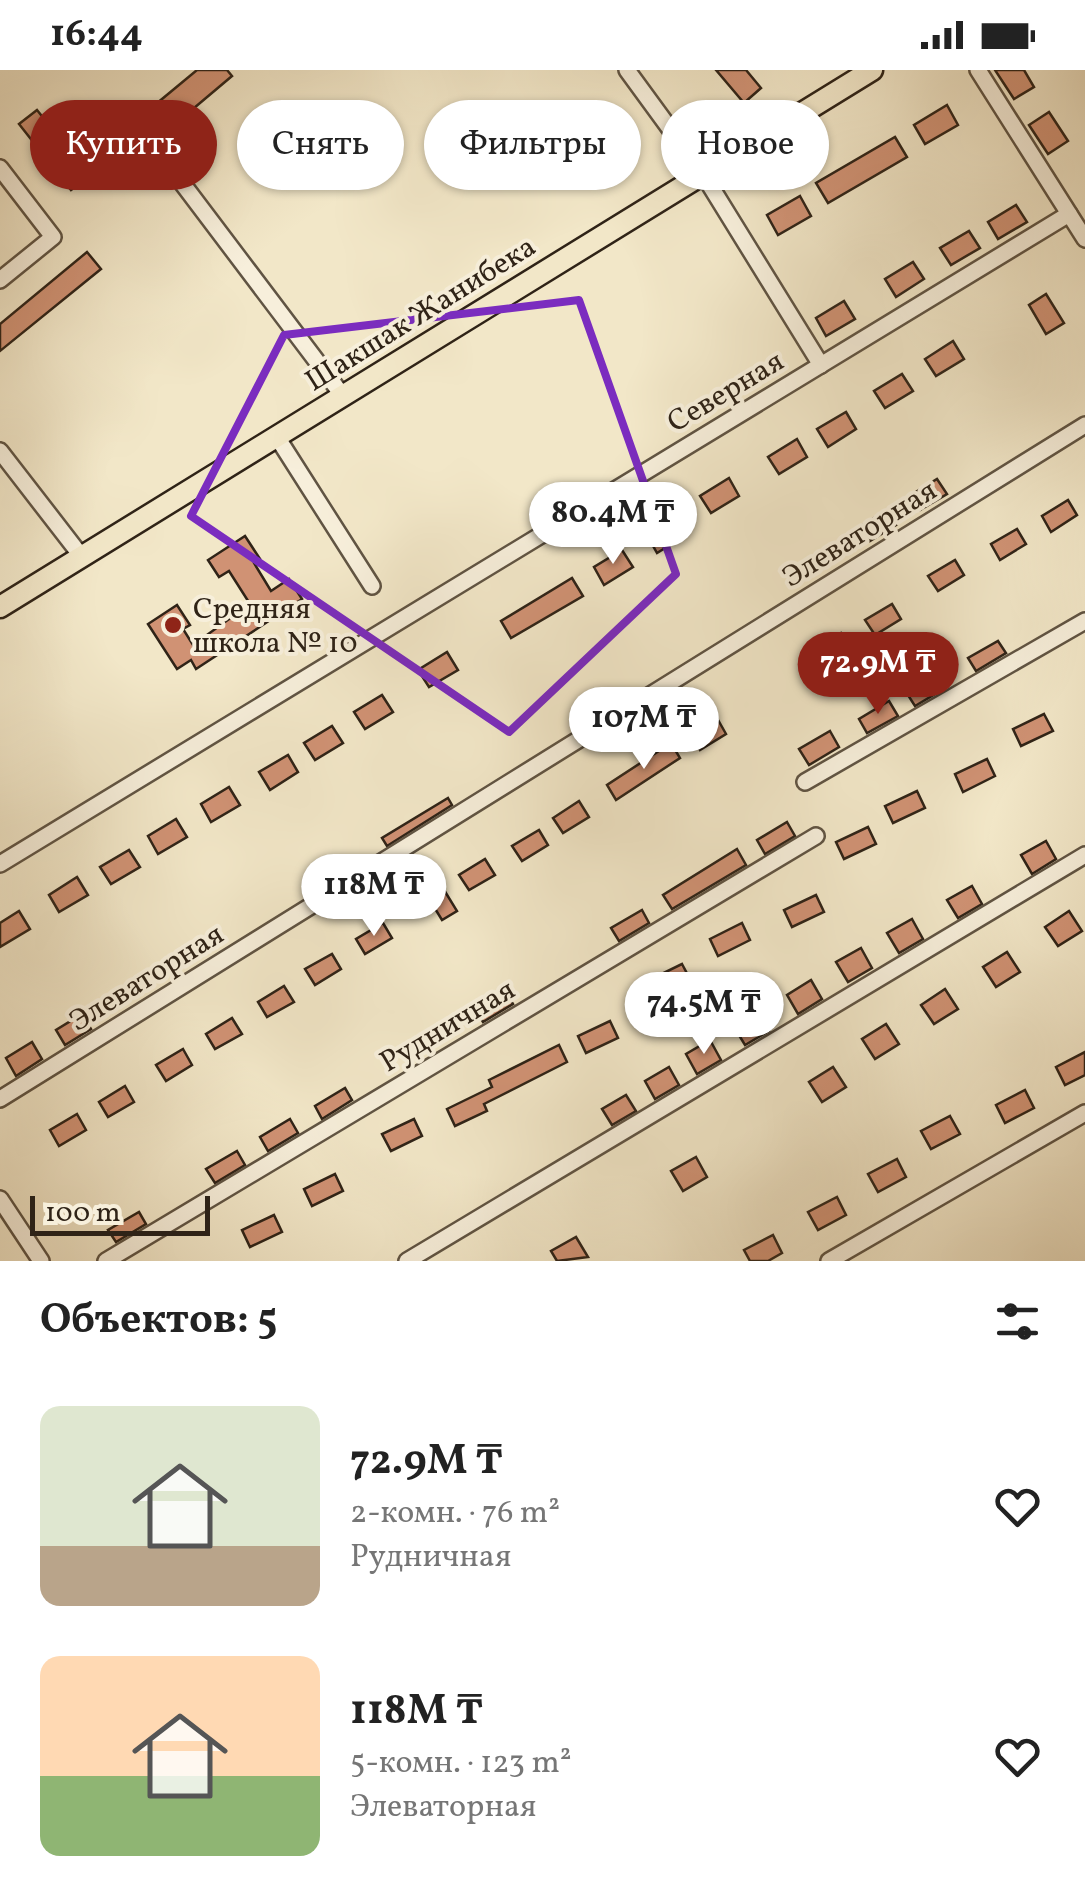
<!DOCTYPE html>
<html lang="ru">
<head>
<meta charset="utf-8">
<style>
  body { margin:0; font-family:Vollkorn,serif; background:#f6f6f6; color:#222; height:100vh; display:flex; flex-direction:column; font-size:38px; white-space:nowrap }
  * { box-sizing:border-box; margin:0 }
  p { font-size:32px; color:#767676 }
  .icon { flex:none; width:55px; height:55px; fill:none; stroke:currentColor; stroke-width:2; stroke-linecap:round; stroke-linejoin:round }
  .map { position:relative; height:1191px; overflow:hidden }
  .drawer { display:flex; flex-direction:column; background:#fff; flex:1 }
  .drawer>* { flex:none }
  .banner { position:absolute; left:30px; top:30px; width:1025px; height:90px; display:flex; gap:20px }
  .scale { position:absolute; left:30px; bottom:25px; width:180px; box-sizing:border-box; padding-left:10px; border:5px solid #2f2317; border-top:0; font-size:28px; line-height:35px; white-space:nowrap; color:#2f2317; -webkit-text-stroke:8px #f7efdb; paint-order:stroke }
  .price { position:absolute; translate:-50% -85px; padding:0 22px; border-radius:35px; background:#fff; color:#222; font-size:32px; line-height:65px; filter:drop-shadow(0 2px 5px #0008) }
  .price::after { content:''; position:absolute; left:50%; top:60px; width:30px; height:22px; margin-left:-15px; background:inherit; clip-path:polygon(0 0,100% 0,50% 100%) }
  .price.selected { background:#8f2418; color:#fff }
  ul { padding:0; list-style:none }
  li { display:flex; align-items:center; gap:30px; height:250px; padding:0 40px }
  li span { display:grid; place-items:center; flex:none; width:280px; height:200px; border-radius:20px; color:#555 }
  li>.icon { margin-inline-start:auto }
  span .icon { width:120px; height:120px; fill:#fffc; stroke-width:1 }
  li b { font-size:42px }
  h2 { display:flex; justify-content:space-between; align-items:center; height:120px; padding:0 40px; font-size:42px }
  .pill { padding:0 35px; border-radius:45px; background:#fff; box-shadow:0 2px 8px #0004; font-size:35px; line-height:90px }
  .pill.selected { background:#8f2418; color:#fff }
  .status { display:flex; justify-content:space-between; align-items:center; height:70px; padding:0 50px; background:#fff; direction:ltr }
  .status svg { height:28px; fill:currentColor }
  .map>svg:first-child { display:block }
  .building { fill:#d09274; stroke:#2f2317; stroke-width:2.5 }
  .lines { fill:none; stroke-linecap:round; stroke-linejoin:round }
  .minor-casing { stroke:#605443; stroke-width:20 }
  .major-casing { stroke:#2f2317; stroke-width:25 }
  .minor { stroke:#f7efdb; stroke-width:15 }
  .major { stroke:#f2e7c8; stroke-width:20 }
  .marked { fill:none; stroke:#7b2cbf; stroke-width:8; stroke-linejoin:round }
  .poi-dot { fill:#8f2418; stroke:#f7efdb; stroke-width:4 }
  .labels { text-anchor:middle; stroke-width:8; stroke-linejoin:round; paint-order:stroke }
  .street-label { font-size:30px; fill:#2f2317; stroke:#f7efdb }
  .poi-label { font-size:30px; fill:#2f2317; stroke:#f7efdb; text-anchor:start }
</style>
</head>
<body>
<div class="status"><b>16:44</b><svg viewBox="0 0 49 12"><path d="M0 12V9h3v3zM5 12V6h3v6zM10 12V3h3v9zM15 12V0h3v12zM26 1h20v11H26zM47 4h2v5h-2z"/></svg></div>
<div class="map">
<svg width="1085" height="1191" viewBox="0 0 1085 1191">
  <rect width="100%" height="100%" fill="#f2e7c8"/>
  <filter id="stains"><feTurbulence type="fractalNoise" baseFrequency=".002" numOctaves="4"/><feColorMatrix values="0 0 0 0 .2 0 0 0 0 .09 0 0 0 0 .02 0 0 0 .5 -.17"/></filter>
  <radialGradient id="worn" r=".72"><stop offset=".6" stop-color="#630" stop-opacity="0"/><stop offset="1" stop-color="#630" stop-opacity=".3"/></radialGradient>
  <g class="building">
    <polygon points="197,0 227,0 232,6 168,60 150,39"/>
    <polygon points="716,0 746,0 761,18 744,33"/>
    <polygon points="995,0 1024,0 1034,17 1014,29"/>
    <polygon points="947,35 958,55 925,74 914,55"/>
    <polygon points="37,40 90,106 71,120 19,54"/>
    <polygon points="1049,42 1068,71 1048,84 1029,55"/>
    <polygon points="895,67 907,87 828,133 816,113"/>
    <polygon points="800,126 811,146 778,165 767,145"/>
    <polygon points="1016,135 1027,152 998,169 988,152"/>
    <polygon points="969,161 980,178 951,195 940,178"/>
    <polygon points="87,182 101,199 0,281 0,254"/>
    <polygon points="913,192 924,209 896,227 885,209"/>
    <polygon points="1046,224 1064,253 1046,264 1029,235"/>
    <polygon points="844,231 855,249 826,266 816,248"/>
    <polygon points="953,271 964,289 936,306 925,289"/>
    <polygon points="902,304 913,321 885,338 874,321"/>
    <polygon points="846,342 856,359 828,377 817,359"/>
    <polygon points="797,369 807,387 779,404 768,387"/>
    <polygon points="729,408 739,426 711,443 700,426"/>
    <polygon points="937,409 947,424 920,440 911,425"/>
    <polygon points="1068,430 1077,445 1051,462 1042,446"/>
    <polygon points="887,440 896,455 870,471 861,456"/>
    <polygon points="675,448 686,465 657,483 647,465"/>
    <polygon points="1017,459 1026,474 1000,490 991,474"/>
    <polygon points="245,466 260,489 254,493 271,521 289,509 302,529 196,599 191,590 177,599 148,554 177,535 190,555 183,559 193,575 250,534 229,501 219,507 208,490"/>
    <polygon points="622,480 633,497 604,515 594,497"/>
    <polygon points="955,490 964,505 938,521 928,506"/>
    <polygon points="572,508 583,526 511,568 501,551"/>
    <polygon points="892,534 901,549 875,565 865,550"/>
    <polygon points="841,563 850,579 824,595 815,580"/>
    <polygon points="998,571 1006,583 976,601 968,588"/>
    <polygon points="447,582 458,600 429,617 418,600"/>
    <polygon points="937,604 945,618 915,636 906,622"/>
    <polygon points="382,625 393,642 365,659 354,642"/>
    <polygon points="889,631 898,646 867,663 859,649"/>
    <polygon points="1044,644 1053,661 1021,676 1013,659"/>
    <polygon points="717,648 726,664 700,680 691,664"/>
    <polygon points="332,656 343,673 315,690 304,673"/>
    <polygon points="830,661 839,677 809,695 799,679"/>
    <polygon points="671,673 680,688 616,730 607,715"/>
    <polygon points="288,685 298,702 270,720 259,702"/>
    <polygon points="987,689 995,706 963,722 955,704"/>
    <polygon points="229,717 240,735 211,752 201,734"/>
    <polygon points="917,721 925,738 893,753 885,736"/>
    <polygon points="448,728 452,735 387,776 382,768"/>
    <polygon points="579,731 589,747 563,763 553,748"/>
    <polygon points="176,749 187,767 158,784 148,766"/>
    <polygon points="787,752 795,766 765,784 757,770"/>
    <polygon points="868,757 876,774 844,789 836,772"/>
    <polygon points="539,760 548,775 522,791 512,776"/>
    <polygon points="1046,771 1056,789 1032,804 1021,785"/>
    <polygon points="737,779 746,795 672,839 663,825"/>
    <polygon points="129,780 140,797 111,814 100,797"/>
    <polygon points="485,789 495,805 469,820 459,805"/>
    <polygon points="77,807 88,825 59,842 49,825"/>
    <polygon points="441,815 457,841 442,850 426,824"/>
    <polygon points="972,816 982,834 958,848 947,830"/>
    <polygon points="816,825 824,842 792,857 784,840"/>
    <polygon points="642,840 649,853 619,871 611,858"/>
    <polygon points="19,841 30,859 0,877 0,853"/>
    <polygon points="1069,841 1082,861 1058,876 1045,857"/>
    <polygon points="912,849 923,869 899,883 887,863"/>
    <polygon points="383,853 392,868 365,884 356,869"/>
    <polygon points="742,853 750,870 718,886 710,869"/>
    <polygon points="861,878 872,898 848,912 836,892"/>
    <polygon points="1007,882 1020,902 996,917 983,897"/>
    <polygon points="332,884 341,899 315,915 305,899"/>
    <polygon points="682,894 691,911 659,926 651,909"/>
    <polygon points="811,910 822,929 798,944 787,925"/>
    <polygon points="284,916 294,932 267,947 258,932"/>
    <polygon points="945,919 958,939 934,954 921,935"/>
    <polygon points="506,922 513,934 483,952 476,940"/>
    <polygon points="759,943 769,961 745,975 734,957"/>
    <polygon points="82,944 91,959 65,975 56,960"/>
    <polygon points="232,948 242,964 215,979 206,964"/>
    <polygon points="610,951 618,968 586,983 578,966"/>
    <polygon points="886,954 899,974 875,989 862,969"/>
    <polygon points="710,970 721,990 697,1004 686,984"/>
    <polygon points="32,972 42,989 16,1006 6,988"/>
    <polygon points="559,975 567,992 484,1034 487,1041 455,1056 447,1039 492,1017 489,1010"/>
    <polygon points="183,979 192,995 166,1011 156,995"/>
    <polygon points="1085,982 1085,1005 1065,1015 1056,997"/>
    <polygon points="669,997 679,1015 655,1029 645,1011"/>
    <polygon points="833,997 846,1017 822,1032 809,1012"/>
    <polygon points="125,1016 134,1032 108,1047 99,1032"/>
    <polygon points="345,1018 352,1030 322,1049 315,1036"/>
    <polygon points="1025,1020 1034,1038 1005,1053 996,1035"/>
    <polygon points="626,1025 636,1041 612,1055 602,1039"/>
    <polygon points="77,1044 86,1060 59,1076 50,1060"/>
    <polygon points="950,1046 960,1064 931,1079 921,1061"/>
    <polygon points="290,1049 298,1063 268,1081 260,1067"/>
    <polygon points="414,1049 422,1066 391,1081 382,1064"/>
    <polygon points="237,1081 245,1095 215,1113 206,1099"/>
    <polygon points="696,1087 707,1107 683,1121 671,1101"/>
    <polygon points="897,1089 906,1107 878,1122 868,1104"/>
    <polygon points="335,1104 343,1121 312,1136 304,1119"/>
    <polygon points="837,1127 846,1145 818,1160 808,1142"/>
    <polygon points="139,1142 146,1154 116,1172 108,1160"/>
    <polygon points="274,1145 282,1162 250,1177 242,1160"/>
    <polygon points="773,1165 782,1183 768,1191 750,1191 744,1180"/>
    <polygon points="576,1167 588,1187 557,1191 551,1181"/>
  </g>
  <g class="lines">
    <g class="minor-casing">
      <g id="minor">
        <polyline points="627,0 703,104 821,295"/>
        <polyline points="978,0 1085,169"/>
        <polyline points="170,97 343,326"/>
        <polyline points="0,98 53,167 0,210"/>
        <polyline points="277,367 372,516"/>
        <polyline points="0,381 82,487"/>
        <polyline points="805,712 1085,551"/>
        <polyline points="0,794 1069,144"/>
        <polyline points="0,1029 1085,355"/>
        <polyline points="0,1129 41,1191"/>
        <polyline points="106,1191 816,766"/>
        <polyline points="407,1191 1085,785"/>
        <polyline points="829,1191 1085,1043"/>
      </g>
    </g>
    <g class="major-casing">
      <polyline id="major" points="0,537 872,0"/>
    </g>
    <use href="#minor" class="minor"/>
    <use href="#major" class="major"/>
  </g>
  <path class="marked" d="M579,230L676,504L509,662L191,446L284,265Z"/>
  <circle class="poi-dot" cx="173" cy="555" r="10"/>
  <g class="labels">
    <g class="street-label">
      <text transform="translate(420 243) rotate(-32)" y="10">Шакшак Жанибека</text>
      <text transform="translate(725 321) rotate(-31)" y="10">Северная</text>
      <text transform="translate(859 463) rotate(-32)" y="10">Элеваторная</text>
      <text transform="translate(146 907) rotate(-32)" y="10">Элеваторная</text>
      <text transform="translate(447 955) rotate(-31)" y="10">Рудничная</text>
    </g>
    <g class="poi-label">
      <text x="193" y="548">Средняя<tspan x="193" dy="34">школа № 10</tspan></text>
    </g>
  </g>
  <rect width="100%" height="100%" filter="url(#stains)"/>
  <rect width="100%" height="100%" fill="url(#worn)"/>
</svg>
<div class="scale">100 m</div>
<b class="price" style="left:613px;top:497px">80.4M ₸</b>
<b class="price selected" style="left:878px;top:647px">72.9M ₸</b>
<b class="price" style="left:644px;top:702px">107M ₸</b>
<b class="price" style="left:374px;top:869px">118M ₸</b>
<b class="price" style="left:704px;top:987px">74.5M ₸</b>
<div class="banner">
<a class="pill selected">Купить</a>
<a class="pill">Снять</a>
<a class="pill">Фильтры</a>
<a class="pill">Новое</a>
</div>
</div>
<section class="drawer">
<h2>Объектов: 5<svg class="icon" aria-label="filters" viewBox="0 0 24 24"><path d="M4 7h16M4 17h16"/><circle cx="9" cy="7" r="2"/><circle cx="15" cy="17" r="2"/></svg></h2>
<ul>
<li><span style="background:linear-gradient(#dfe7d0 70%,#b9a48a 0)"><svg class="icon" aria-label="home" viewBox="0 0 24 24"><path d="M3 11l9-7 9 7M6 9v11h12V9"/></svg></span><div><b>72.9M ₸</b><p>2-комн. · 76 m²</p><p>Рудничная</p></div><svg class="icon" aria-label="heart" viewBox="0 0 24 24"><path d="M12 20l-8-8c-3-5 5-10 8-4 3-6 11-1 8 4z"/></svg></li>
<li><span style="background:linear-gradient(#ffd9b3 60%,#8fb573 0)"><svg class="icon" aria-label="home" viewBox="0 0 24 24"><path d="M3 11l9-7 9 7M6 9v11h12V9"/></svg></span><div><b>118M ₸</b><p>5-комн. · 123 m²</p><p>Элеваторная</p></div><svg class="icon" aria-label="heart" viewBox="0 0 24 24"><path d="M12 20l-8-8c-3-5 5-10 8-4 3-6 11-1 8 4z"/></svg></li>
</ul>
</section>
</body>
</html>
